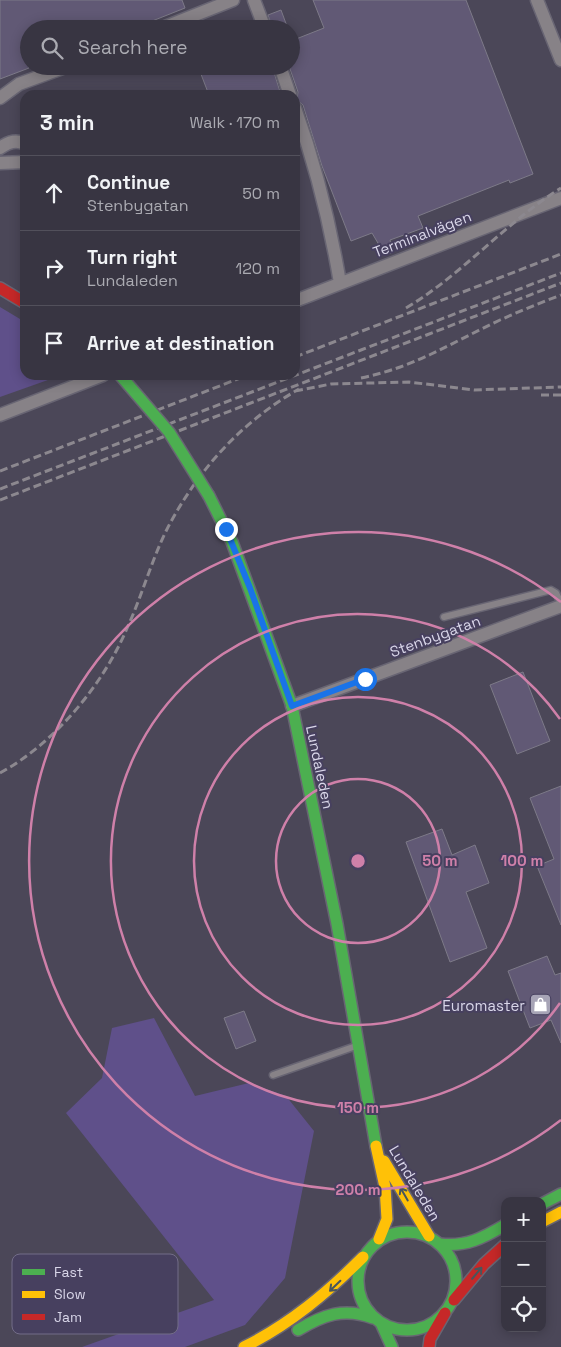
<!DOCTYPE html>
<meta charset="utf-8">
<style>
body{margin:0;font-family:"Space Grotesk",sans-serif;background:#3f3d49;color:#f1f3f6}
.controls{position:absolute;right:15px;bottom:15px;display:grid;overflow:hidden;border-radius:10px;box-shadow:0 2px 12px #0003}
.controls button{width:45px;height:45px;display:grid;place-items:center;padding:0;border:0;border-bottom:1px solid #52505b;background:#383542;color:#f1f3f6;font:25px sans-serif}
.stop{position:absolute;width:15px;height:15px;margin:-11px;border:4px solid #1a73e8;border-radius:50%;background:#fff}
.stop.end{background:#1a73e8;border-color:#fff;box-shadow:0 1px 5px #0008}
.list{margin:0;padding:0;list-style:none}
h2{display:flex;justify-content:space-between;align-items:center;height:65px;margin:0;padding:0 20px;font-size:21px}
h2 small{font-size:16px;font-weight:400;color:#ababb2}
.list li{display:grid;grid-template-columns:32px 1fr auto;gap:15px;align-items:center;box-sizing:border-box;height:75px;padding:0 20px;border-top:1px solid #52505b}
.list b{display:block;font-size:19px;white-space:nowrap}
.list p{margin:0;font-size:16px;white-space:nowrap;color:#ababb2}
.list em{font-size:16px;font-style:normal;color:#ababb2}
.icon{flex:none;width:28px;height:28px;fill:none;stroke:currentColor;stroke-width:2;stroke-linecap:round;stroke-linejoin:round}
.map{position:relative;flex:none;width:561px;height:1347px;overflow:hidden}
.search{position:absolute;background:#383542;box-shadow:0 2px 12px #0003;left:20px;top:20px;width:280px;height:55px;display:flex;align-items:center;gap:12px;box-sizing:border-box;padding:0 18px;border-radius:28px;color:#ababb2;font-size:19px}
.panel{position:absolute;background:#383542;box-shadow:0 2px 12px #0003;left:20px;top:90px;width:280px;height:290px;border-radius:15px}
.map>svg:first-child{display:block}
</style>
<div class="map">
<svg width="561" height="1347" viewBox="0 0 561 1347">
<rect width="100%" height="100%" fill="#4b4758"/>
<path fill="#5f508a" d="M0,307L25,322V375H62L0,397Z
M154,1018L195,1096L249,1083L286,1096L314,1131L285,1278L245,1325L185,1347H82L214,1300L66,1113L102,1078L112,1028Z"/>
<path fill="#615975" stroke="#7d7a88" d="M0,0H182L185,8L132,29H29V68L0,79Z
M313,0H466L533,174L510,183L509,180L418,216L423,228L390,240L393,252L385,255L372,233L351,241L322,166L303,105L297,100L298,92L289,66H291V41L324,28Z
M281,10L288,29H273L268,15Z
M206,66H272L281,95H209L199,69Z
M523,672L550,741L517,754L490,685Z
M561,786V925L537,866L554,859L530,798Z
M442,829L452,855L475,845L489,883L466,892L487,948L450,962L406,842Z
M547,956L555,975L561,973V1043L551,1020L530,1028L508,971Z
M244,1011L256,1041L236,1049L224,1018Z"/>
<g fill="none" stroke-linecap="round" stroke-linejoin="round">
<defs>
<path id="lane" d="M444,617L551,590L556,593L561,603
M273,1075L356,1046"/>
<path id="street" d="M254,0L265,29
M537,0L561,60
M160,29L233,0
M280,66L290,95
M0,98L19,84L68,66
M295,108C316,166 330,223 340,283
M0,148C8,142 16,139 25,144
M0,163L25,162
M295,301L561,198
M0,415L103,375
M292,706L561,606"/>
<path id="fast" d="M209,496L232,542L292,706L337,924L376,1146
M542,1204L561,1194
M358 1281a49 49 0 1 1 98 0a49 49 0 1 1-98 0Z
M440,1244C466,1247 483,1238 505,1225
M381,1323L392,1347
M298,1330C323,1315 344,1307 373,1318"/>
<path id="slow" d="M376,1146L385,1187L387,1219L379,1239
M384,1161L429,1236
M542,1222L561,1212
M244,1347C290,1324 327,1293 363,1257"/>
<path id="jam" d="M0,288L25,303
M454,1300L484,1264L505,1245
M429,1347L430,1339L445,1313"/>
</defs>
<use href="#lane" stroke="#686573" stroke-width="9"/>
<use href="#street" stroke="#686573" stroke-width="15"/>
<use href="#fast" stroke="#686573" stroke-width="14"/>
<use href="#slow" stroke="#686573" stroke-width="14"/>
<use href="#jam" stroke="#686573" stroke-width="14"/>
<use href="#lane" stroke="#878287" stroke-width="6"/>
<use href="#street" stroke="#878287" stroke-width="12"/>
<use href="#fast" stroke="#4caf50" stroke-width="11"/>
<use href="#slow" stroke="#ffc107" stroke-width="11"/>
<use href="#jam" stroke="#c62828" stroke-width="11"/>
<path stroke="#8c888f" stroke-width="3" stroke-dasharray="8 4" stroke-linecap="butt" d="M406,308C463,274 505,223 561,188
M295,357L561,254
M361,378C415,367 451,343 500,320C520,311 540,303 561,295
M295,391L331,384L409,382L474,390L561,387
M541,395H561
M0,471L248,375
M0,489L561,273
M0,500L561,283
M0,773C55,743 104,684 128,626C144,591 154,551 173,518C204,463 245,420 299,389"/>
<defs>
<path id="fast-bridge" d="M120,375L169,432L209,496"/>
</defs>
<use href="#fast-bridge" stroke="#686573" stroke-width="14" stroke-linecap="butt"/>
<use href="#fast-bridge" stroke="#4caf50" stroke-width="11"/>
</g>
<defs><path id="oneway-shaft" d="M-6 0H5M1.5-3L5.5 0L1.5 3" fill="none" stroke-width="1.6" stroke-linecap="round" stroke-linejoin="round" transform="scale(1.25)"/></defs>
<g stroke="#48565c">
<use href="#oneway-shaft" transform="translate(404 1194) rotate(-120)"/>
<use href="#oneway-shaft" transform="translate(477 1273) rotate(-50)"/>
<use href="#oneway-shaft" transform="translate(335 1286) rotate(136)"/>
</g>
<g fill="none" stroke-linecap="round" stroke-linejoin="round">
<path stroke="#1a73e8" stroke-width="6" d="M226,529L250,588L292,706L365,679"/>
</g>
<g fill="none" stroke="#cf80a9" stroke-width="2.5">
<circle cx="358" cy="861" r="82"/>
<circle cx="358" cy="861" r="164"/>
<path d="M560 1003A247 247 0 1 1 560 719"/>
<path d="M561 1120A329 329 0 1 1 561 602"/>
</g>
<defs>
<symbol id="shop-square" viewBox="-11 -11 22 22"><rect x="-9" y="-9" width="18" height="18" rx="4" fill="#a7a4b6" stroke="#47405f"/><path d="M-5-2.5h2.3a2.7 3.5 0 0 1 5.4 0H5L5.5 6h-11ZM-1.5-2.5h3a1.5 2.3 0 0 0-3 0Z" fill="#fff"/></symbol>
</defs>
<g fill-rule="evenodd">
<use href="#shop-square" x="528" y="992" width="25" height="25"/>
</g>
<g text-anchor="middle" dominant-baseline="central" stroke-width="4" stroke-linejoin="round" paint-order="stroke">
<g font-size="15" fill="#d9d6e9" stroke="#47405f">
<text transform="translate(422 234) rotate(-21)">Terminalvägen</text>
<text transform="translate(435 636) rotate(-20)">Stenbygatan</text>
<text transform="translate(320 767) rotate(78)">Lundaleden</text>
<text transform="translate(415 1183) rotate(59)">Lundaleden</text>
</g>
<g font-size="15" fill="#d9d6e9" stroke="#47405f" text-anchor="end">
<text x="525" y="1005">Euromaster</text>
</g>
</g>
<rect x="12" y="1254" width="166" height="80" rx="8" fill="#47405f" stroke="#736d88" stroke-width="1"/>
<rect x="22" y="1269" width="23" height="6" fill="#4caf50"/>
<rect x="22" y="1291" width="23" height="7" fill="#ffc107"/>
<rect x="22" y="1314" width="23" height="6" fill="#c62828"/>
<g font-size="14" fill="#d9d6e9">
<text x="54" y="1277">Fast</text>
<text x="54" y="1299">Slow</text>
<text x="54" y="1322">Jam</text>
</g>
<circle cx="358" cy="861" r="8" fill="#cf80a9" stroke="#47405f" stroke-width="2.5"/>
<g font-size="15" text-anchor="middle" font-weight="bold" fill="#cf80a9" stroke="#47405f" stroke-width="4" stroke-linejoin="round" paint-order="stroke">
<text x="440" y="866">50 m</text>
<text x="522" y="866">100 m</text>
<text x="358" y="1113">150 m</text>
<text x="358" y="1195">200 m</text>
</g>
</svg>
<div class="controls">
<button>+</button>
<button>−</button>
<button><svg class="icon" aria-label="locate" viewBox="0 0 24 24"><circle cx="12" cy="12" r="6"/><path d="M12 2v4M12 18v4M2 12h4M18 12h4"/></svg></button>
</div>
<div class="stop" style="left:365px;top:679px"></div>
<div class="stop end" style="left:226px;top:529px"></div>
<div class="search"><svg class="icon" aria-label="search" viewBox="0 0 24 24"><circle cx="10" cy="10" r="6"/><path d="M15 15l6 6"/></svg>Search here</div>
<section class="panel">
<h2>3 min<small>Walk · 170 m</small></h2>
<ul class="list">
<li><svg class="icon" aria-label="ahead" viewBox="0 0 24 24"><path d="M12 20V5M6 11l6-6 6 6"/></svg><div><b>Continue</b><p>Stenbygatan</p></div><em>50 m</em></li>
<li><svg class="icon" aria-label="right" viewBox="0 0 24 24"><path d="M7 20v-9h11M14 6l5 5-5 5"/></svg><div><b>Turn right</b><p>Lundaleden</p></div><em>120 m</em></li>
<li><svg class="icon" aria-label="arrive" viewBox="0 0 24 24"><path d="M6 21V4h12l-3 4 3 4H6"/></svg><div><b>Arrive at destination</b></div></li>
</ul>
</section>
</div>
